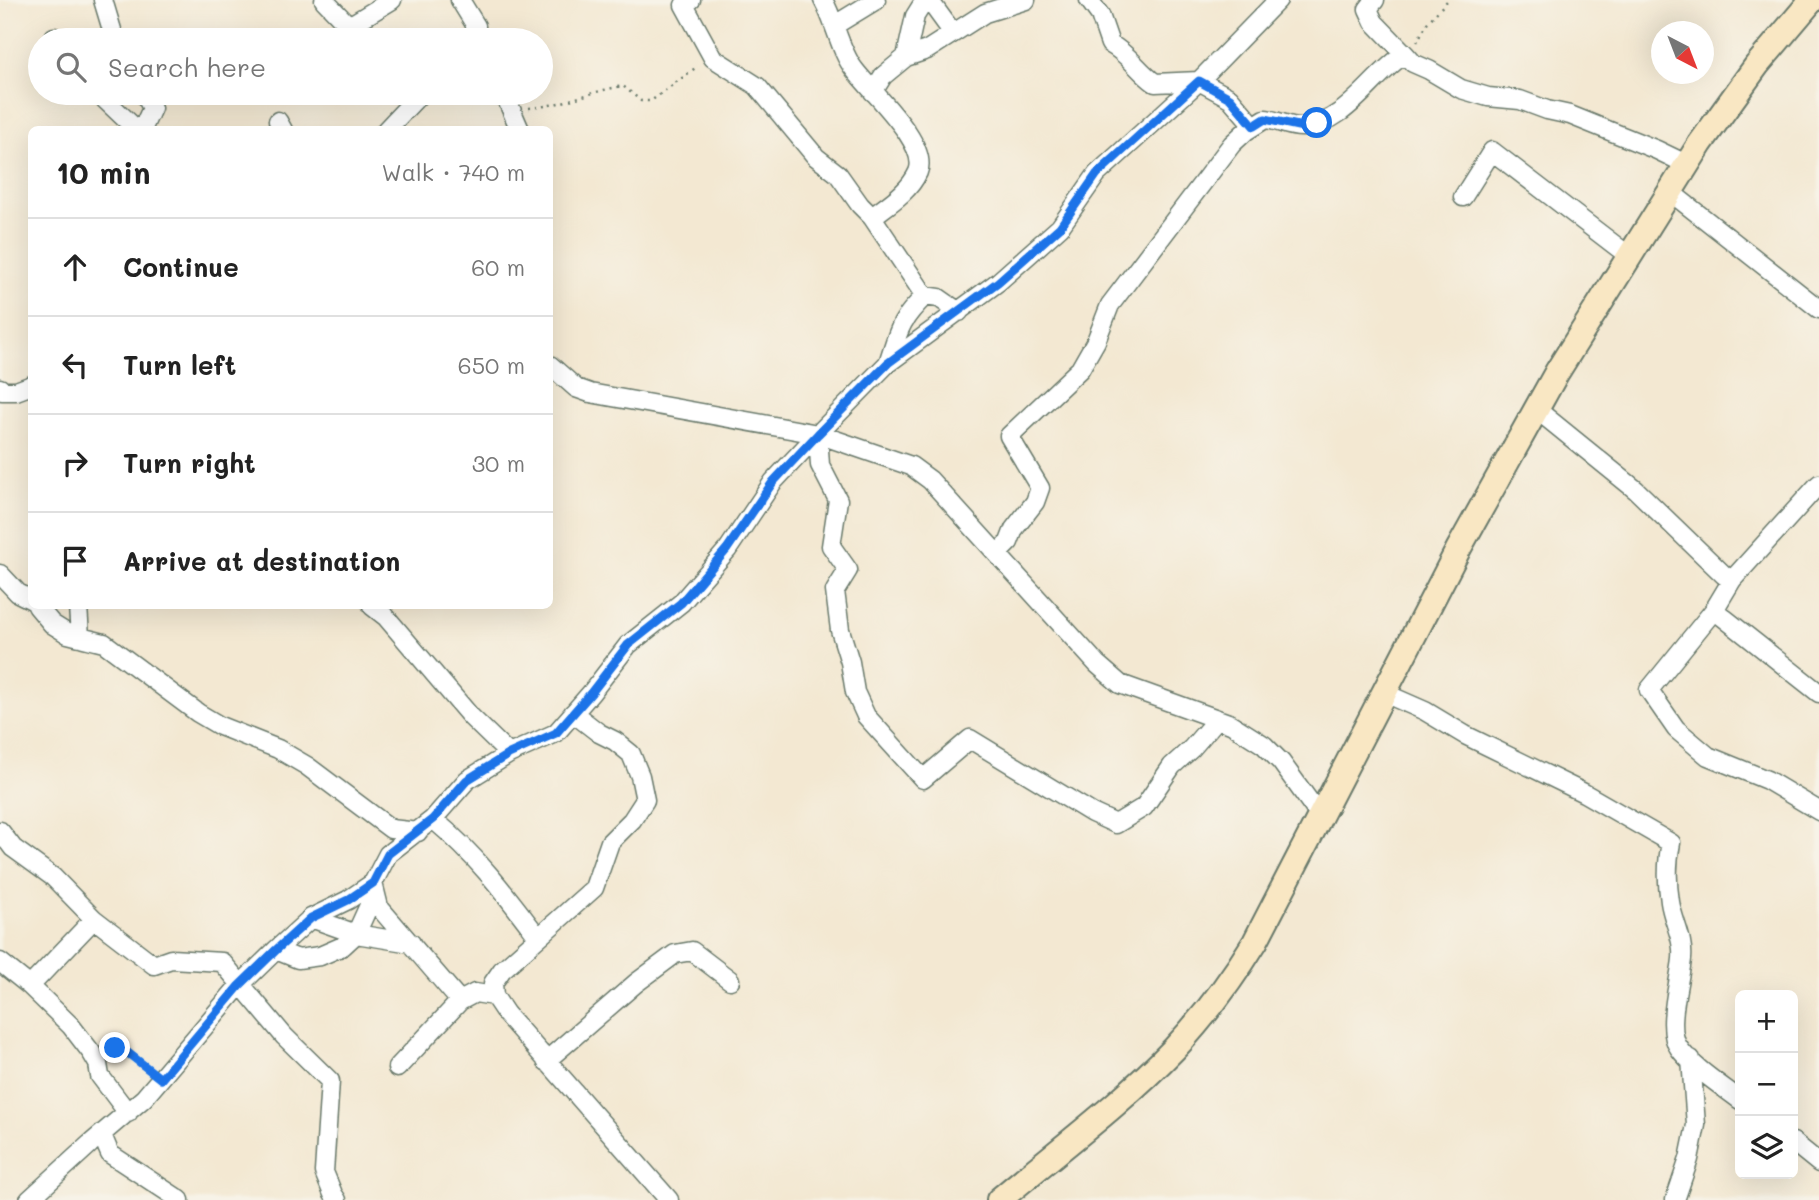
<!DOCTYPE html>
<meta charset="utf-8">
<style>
body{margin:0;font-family:Mali,sans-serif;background:#f2f2f2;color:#222}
.controls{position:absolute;right:21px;bottom:21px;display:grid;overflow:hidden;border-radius:10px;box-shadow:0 7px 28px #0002}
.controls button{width:63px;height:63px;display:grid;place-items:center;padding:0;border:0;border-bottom:2px solid #e0e0e0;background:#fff;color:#222;font:35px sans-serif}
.compass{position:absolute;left:1651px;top:21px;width:63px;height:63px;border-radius:50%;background:#fff;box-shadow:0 7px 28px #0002;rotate:138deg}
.stop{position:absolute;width:21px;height:21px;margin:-16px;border:5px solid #1a73e8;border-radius:50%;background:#fff}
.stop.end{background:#1a73e8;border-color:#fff;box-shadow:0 2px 7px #0008}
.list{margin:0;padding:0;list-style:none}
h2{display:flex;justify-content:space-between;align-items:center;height:91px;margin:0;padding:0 28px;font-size:30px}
h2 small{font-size:23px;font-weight:400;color:#767676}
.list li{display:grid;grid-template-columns:46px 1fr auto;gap:21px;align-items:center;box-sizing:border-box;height:98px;padding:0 28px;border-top:2px solid #e0e0e0}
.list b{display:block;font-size:26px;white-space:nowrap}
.list em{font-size:23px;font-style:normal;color:#767676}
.icon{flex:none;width:38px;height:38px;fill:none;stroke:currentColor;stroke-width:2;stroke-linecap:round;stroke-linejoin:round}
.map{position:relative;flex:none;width:1819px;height:1200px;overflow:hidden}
.search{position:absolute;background:#fff;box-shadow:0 7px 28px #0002;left:28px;top:28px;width:525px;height:77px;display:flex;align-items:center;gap:18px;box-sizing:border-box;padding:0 24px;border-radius:38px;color:#767676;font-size:26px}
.panel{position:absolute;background:#fff;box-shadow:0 7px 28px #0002;left:28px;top:126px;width:525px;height:483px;border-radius:10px}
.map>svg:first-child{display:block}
</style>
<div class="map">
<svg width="1819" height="1200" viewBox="0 0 1819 1200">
<rect width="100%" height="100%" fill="#f7f3e8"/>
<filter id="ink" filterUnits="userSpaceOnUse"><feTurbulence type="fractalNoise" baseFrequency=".0143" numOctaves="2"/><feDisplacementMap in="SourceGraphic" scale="14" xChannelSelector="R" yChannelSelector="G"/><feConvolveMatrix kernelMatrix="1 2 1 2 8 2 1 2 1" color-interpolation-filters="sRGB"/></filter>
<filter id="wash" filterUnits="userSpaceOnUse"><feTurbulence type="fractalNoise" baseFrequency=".00686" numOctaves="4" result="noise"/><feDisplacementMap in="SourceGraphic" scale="28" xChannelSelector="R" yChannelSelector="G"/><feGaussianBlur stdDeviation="1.57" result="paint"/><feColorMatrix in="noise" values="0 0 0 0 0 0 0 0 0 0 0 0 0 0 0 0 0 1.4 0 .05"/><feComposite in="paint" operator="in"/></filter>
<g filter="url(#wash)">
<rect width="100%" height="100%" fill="#f3e8d2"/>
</g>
<g filter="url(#ink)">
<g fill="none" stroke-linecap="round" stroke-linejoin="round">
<defs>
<path id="street" d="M103,0L115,40
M324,0L349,26L392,0
M460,0L476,26V40
M691,0L684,5L713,58L757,86L816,157L838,174L860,205L872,217
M823,0C835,21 840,51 854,69C870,91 930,144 918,172C909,192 889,204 872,217L925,296C899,321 899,330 888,363
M929,0L953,33
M1089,0L1100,15L1110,44C1129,54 1138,71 1155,83L1199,81L1230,98L1254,126
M835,25L876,0
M54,37L55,40
M1405,54L1413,63L1429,70L1461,89L1488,97L1520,100L1547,110L1570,115L1657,150L1686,164
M906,57L927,50L985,13L1026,0
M873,92L883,76L906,57L915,16L925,0
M98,93L137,130
M504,93L520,130
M278,121L283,130
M142,130L152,108L144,93
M386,130L421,93
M1669,191L1819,309
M1463,197L1492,151L1629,256
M925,296L939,298L959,312
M550,365L576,388L590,393L818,434L911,466L930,480L1097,664L1120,684L1231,724L1264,745L1281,762L1320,816
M0,388L2,391H16L32,385
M1536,409L1636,490L1724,575L1732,580L1714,610L1649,690L1676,729L1708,756L1767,780L1819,811
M818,434L820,465L838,500L831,546L848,570L835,591L840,630L850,662L855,692L866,716L923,779L970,739L1092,813L1116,824L1144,807L1172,766L1192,748L1217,719
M997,554L1009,542L1014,529L1035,502L1040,488L1009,436L1080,369L1096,341L1110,305L1232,144L1246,131L1265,119C1278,120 1290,128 1303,127C1347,123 1371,76 1405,54L1374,22L1368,9L1375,0
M0,574L18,593L32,600
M1732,580L1819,484
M37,606L52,624L68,634L104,643L198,713L220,726L278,749L307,766L391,829L418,832
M78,606L80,637
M372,606L386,617L471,717L509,754
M1714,610L1819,693
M1384,693L1425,711L1465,735L1584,793L1671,843C1667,861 1667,883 1670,902C1673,922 1684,938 1682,959C1680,981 1665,1029 1679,1048C1692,1067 1722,1086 1740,1100
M573,713L599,733L615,741L631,754L640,776L645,800L632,820L610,842L594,888L502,970L493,983L494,996L506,1014L669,1200
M433,819C476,855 505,893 538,937
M0,831L13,848L53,877L94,919L154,965L171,959L222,962L284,1036L330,1081L324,1172L333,1194L337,1200
M373,883L379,907L460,1001
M311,918L356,934L411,943
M276,950L298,959L320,956L343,946L356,934L375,892
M0,962L30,986L71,1026L91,1052L98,1064L100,1076L128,1113
M30,986L94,919
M546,1061L636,983L675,954L692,951L730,980
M397,1068L460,1001L475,993L494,996
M102,1135L110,1154L180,1200
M1793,1142L1819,1163
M29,1200L90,1144L144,1098L239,986L276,950L311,918L348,900L373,883L388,854L433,819L467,780L509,754L556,733L591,693L628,645L681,603L728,549L773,482L818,434L888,363L998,282L1060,227L1097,174L1199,81L1278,0
M1675,1200L1689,1159L1696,1125L1691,1059"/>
<path id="secondary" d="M999,1200C1057,1151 1121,1104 1174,1049C1205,1016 1231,981 1255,942L1459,548L1557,372L1700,144L1757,65L1812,0"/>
</defs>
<use href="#street" stroke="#69796b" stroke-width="21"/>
<use href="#secondary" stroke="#69796b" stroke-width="28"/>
<path stroke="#69796b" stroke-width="2.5" stroke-dasharray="2 5" stroke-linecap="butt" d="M1417,42L1427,23L1448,0
M529,108C561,106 591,91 623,86L641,101H651L698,66
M105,1043L128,1053L147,1069"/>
<use href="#street" stroke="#fff" stroke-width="18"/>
<use href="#secondary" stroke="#f9e7c3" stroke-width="24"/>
</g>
</g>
<g fill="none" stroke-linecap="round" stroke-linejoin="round" filter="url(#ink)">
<path stroke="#1a73e8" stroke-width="9" d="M115,1048L128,1053L161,1079L239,986L276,950L311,918L348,900L373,883L388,854L433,819L467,780L509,754L556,733L591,693L628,645L681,603L727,549L773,482L818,434L888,363L998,282L1060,227L1097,174L1199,81L1230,98L1254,126L1265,119L1303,127L1317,123"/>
</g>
</svg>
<div class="controls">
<button>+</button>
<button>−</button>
<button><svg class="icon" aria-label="layers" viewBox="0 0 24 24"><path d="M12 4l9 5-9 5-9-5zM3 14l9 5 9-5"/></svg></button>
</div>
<svg class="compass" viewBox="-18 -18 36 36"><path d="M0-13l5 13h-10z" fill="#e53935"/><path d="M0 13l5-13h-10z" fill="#767676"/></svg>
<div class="stop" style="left:1317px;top:123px"></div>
<div class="stop end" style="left:115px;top:1048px"></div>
<div class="search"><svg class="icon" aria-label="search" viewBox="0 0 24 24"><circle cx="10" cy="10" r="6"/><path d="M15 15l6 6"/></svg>Search here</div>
<section class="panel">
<h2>10 min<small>Walk · 740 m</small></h2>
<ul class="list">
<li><svg class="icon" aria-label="ahead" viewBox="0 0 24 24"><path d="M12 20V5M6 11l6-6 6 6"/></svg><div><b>Continue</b></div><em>60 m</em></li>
<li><svg class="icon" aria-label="left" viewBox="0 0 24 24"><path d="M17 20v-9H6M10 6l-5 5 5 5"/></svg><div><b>Turn left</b></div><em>650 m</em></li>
<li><svg class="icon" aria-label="right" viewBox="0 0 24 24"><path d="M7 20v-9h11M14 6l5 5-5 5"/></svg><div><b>Turn right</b></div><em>30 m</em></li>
<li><svg class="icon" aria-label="arrive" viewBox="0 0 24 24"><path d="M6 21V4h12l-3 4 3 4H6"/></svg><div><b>Arrive at destination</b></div></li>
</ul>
</section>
</div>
